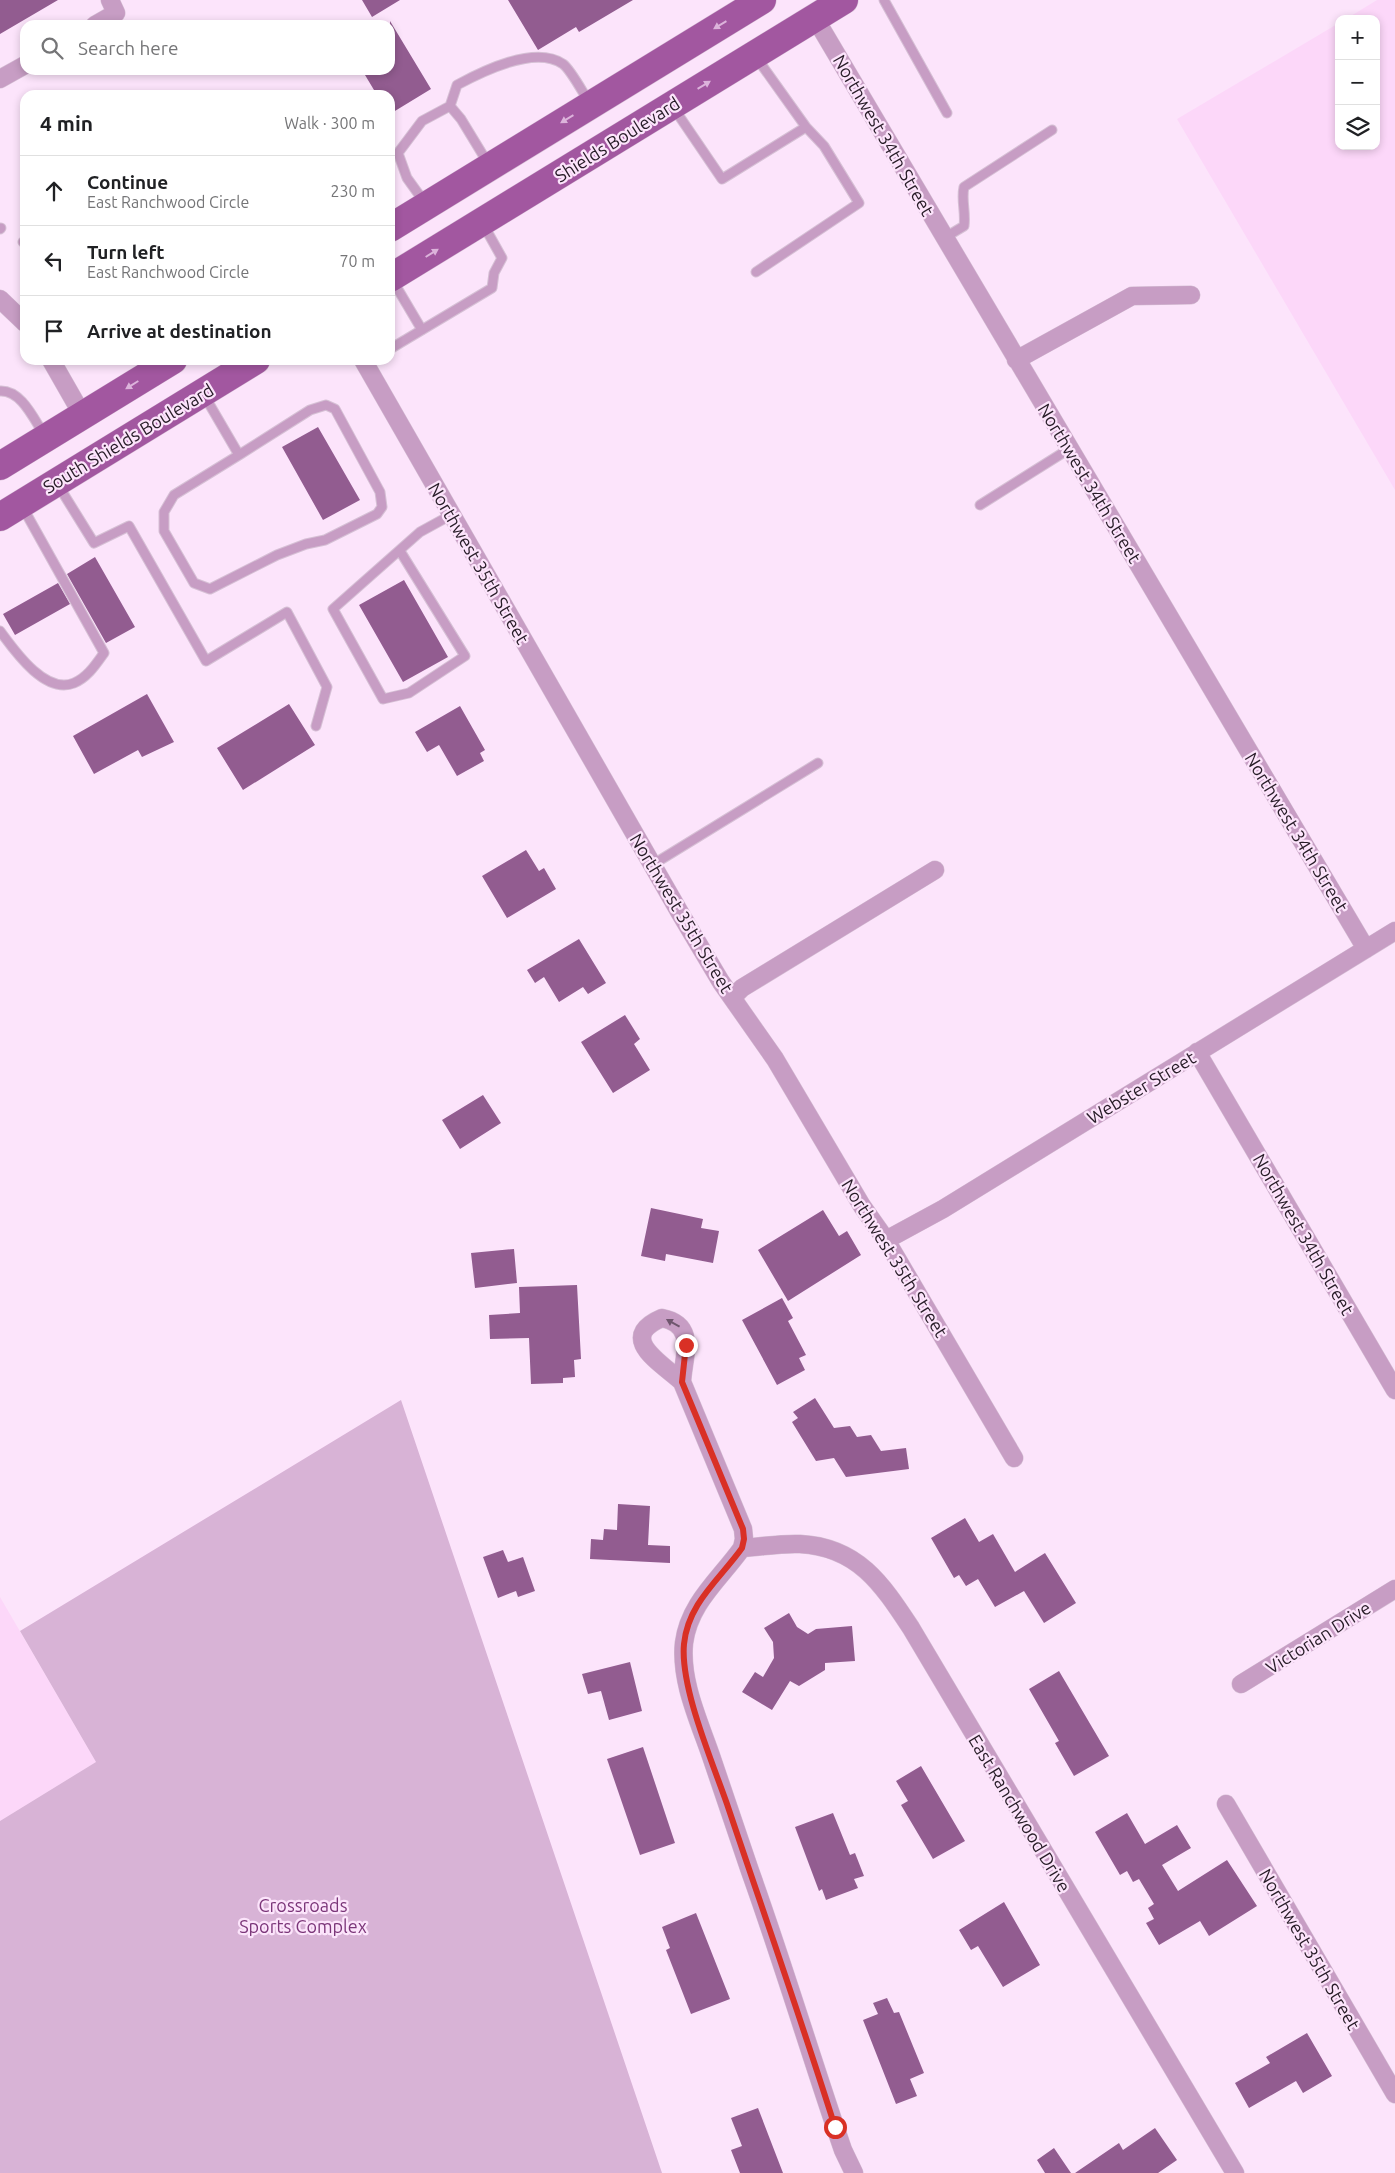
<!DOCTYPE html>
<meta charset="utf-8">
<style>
body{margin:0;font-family:Ubuntu,sans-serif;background:#f2f2f2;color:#202124}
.controls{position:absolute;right:15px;top:15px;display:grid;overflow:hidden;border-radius:10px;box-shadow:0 2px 8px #0003}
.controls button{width:45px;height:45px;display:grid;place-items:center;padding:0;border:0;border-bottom:1px solid #e0e0e0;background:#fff;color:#202124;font:25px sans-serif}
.stop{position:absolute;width:15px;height:15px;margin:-11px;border:4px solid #d93025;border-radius:50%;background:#fff}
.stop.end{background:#d93025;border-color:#fff;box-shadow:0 1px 5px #0008}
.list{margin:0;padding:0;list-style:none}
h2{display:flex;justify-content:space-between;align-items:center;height:65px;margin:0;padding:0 20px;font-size:21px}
h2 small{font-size:16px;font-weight:400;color:#757577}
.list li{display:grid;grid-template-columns:32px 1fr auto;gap:15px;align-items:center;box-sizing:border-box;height:70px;padding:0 20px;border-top:1px solid #e0e0e0}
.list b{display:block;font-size:19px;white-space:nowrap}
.list p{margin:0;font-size:16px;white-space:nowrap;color:#757577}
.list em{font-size:16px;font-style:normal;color:#757577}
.icon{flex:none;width:28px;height:28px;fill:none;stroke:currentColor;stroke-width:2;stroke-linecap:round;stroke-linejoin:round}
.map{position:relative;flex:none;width:1395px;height:2173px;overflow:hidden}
.search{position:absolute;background:#fff;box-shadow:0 2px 8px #0003;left:20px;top:20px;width:375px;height:55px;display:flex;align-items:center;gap:12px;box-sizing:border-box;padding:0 18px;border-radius:15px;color:#757577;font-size:19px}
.panel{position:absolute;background:#fff;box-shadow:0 2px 8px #0003;left:20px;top:90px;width:375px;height:275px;border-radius:15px}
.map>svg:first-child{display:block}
</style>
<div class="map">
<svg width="1395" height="2173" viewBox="0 0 1395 2173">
<rect width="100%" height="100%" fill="#fce4fb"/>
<path fill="#fcd7f9" d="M1377,0H1395V490L1177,119L1339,23V146H1376V19H1346Z
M0,1597L96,1762L0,1821Z"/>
<path fill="#d8b3d6" d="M401,1400L662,2173H0V1821L96,1762L20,1631Z"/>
<path fill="#925c90" d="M0,0H58L0,34Z
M362,0H400L372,17Z
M508,0H633L579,32L576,27L538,50Z
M390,21L431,89L390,114V95H377L362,70H390Z
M318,427L360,500L323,520L282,447Z
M95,557L135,627L106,643L67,574Z
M404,580L448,657L403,682L359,605Z
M58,583L70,604L15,635L3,614Z
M147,694L174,742L142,757L138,750L94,774L73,736Z
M289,704L315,745L243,790L217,748Z
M460,706L485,750L480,753L484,761L457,776L439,745L427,752L415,732Z
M526,850L539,871L544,868L556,889L507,918L482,876Z
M579,939L606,983L588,994L583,987L559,1002L544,977L535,983L527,970Z
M625,1015L640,1039L634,1044L650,1070L613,1093L581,1042Z
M483,1095L501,1123L460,1149L442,1120Z
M651,1208L703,1219L701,1228L719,1231L713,1263L666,1254L665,1261L641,1256Z
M823,1210L839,1236L847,1231L861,1255L788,1301L758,1250Z
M514,1249L517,1283L475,1288L471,1253Z
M577,1285L581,1359L574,1360L575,1377L563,1378V1383L531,1384L529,1338L490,1339L489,1315L520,1313L519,1287Z
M782,1298L793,1318L788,1321L806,1355L799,1358L805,1370L777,1385L742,1320Z
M815,1398L834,1428L850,1426L857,1437L871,1435L881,1451L906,1448L909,1469L846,1477L834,1458L816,1461L792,1422L798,1418L793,1412Z
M618,1504L650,1506L648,1545L670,1546V1563L590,1559L591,1539L603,1540L604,1529L617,1530Z
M965,1518L979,1542L993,1534L1015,1572L1045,1553L1076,1603L1044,1623L1024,1591L995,1607L978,1579L966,1586L959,1575L954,1578L931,1538Z
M503,1550L508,1562L523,1557L535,1591L518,1597L516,1591L498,1598L483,1557Z
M789,1613L797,1627L808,1634L816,1629L852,1626L855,1661L825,1663V1670L799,1686L790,1681L772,1710L742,1692L755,1672L763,1677L774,1658L773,1642L764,1628Z
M630,1662L642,1711L609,1720L601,1691L588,1694L582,1674Z
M1059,1671L1109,1756L1074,1776L1055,1743L1059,1741L1029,1689Z
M643,1747L675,1843L640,1855L607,1759Z
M921,1766L965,1841L933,1859L901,1805L908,1801L896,1781Z
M833,1813L850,1855L855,1853L864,1876L854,1879L858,1888L826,1900L822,1889L819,1891L795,1827Z
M1127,1813L1145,1844L1177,1825L1191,1848L1162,1865L1178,1891L1227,1860L1257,1906L1209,1936L1200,1921L1159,1945L1146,1923L1154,1919L1148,1908L1154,1904L1139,1879L1133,1882L1127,1871L1120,1875L1095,1832Z
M1004,1902L1040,1965L1003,1987L978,1946L971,1950L959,1930Z
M696,1913L730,1999L691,2014L666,1950L670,1948L662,1927Z
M887,1998L894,2013L899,2012L924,2073L910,2079L917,2096L896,2104L863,2020L878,2014L873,2003Z
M1307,2033L1332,2076L1303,2093L1296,2081L1249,2108L1235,2083L1270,2063L1266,2057Z
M758,2108L783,2173H740L731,2150L742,2146L731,2118Z
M1155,2128L1177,2160L1158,2173H1075L1119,2143L1123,2150Z
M1054,2148L1071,2173H1045L1037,2160Z"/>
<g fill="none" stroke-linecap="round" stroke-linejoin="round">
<defs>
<path id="lane" d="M884,0L947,113
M450,106L457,85C483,71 535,45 563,64C571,70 583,93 589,102
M673,107L722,179L806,127L756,57
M425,203L407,178L398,153L422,121L450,106L461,119L489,165
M0,229L1,228
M944,238L964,226C966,212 961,200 964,187L1052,130
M23,242L25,241
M756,272L859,203L824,146L806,127
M393,281L422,330
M390,349L492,288L494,273L502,258L483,224
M0,391C22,390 34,420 45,436
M204,395L239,455L174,495L164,512V531L194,583L210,589L277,555L306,544L325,540L377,514L382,507L380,492L335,409L326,405L310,410L239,455
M58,485L94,543L129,526L206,661L287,612L327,687L316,726
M980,505L1069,449
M400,551L465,656L409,693L383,699L333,609L420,532L451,515
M0,631C14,650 45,695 74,683C88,677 96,664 104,653L22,506
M652,865L818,763"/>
<path id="street" d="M815,18L1366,949
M95,25L116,13L110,0
M0,79L25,65
M0,299L25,323
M51,360L83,416
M363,360L680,913L721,982L775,1059L862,1206L886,1240L1014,1458
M1016,360L1132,296L1191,295
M733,997L742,988L935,870
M1197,1052L1395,1390
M886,1240L943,1209L1395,931
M682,1382C683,1357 698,1325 662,1318C615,1338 663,1364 682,1382L743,1529L744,1539L742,1548C720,1579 689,1603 684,1643C680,1681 699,1721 711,1756C724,1795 737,1833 750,1871C783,1963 811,2057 843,2150L854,2173
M742,1548C761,1547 781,1543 800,1544C858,1547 882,1584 911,1628L1235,2173
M1241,1684L1395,1589
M1226,1804L1395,2094"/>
<path id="primary" d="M390,228L762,0
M390,278L844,0
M0,466L173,360
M0,517L256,360"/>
</defs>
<use href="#lane" stroke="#d6c0d5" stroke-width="11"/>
<use href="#street" stroke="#d6c0d5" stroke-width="19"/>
<use href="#primary" stroke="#d6c0d5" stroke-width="29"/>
<use href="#lane" stroke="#c79dc4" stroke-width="9"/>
<use href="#street" stroke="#c79dc4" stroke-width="18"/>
<use href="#primary" stroke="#a257a0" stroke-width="28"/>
</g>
<defs><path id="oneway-solid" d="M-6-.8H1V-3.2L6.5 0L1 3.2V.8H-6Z" transform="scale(1.25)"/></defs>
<g fill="#dcb3db">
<use href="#oneway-solid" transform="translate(720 25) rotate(149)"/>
<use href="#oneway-solid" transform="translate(704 85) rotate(-31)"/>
<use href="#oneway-solid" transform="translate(567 119) rotate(149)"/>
<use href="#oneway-solid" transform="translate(432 253) rotate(-32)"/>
<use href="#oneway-solid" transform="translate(132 385) rotate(148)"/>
</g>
<use fill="#6f566e" href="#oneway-solid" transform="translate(673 1323) rotate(-151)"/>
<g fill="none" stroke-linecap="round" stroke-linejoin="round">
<path stroke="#d93025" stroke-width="6" d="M686,1345L682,1382L743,1529L744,1539L742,1548C720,1579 688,1603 684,1644C680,1687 712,1761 727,1804C763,1911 801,2019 835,2127"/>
</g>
<g text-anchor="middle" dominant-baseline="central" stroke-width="4.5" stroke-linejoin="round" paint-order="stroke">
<g font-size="18" fill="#271c27" stroke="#fce4fb">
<text transform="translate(884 135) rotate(60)">Northwest 34th Street</text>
<text transform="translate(617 139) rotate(-32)">Shields Boulevard</text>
<text transform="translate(128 438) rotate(-31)">South Shields Boulevard</text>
<text transform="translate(1090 483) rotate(59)">Northwest 34th Street</text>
<text transform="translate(479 563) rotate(60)">Northwest 35th Street</text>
<text transform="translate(1297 832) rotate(59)">Northwest 34th Street</text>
<text transform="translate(682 913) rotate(59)">Northwest 35th Street</text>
<text transform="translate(1141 1087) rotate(-31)">Webster Street</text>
<text transform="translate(1304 1234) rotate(60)">Northwest 34th Street</text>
<text transform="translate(895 1258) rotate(58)">Northwest 35th Street</text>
<text transform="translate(1318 1637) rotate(-32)">Victorian Drive</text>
<text transform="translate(1020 1813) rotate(59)">East Ranchwood Drive</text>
<text transform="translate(1310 1949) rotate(60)">Northwest 35th Street</text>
</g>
<g font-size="18" fill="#7b3679" stroke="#fce4fb">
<text x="303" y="1905">Crossroads<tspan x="303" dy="21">Sports Complex</tspan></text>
</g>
</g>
</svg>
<div class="controls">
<button>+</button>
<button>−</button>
<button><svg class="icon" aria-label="layers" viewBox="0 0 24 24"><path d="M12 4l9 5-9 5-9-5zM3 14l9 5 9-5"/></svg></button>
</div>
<div class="stop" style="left:835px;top:2127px"></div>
<div class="stop end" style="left:686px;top:1345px"></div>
<div class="search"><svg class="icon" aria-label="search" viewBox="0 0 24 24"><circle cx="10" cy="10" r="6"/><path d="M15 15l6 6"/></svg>Search here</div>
<section class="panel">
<h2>4 min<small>Walk · 300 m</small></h2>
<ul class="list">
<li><svg class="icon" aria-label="ahead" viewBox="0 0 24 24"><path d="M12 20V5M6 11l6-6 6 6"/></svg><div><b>Continue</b><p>East Ranchwood Circle</p></div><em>230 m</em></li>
<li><svg class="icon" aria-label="left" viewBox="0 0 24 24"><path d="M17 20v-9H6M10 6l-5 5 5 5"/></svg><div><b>Turn left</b><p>East Ranchwood Circle</p></div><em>70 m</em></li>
<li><svg class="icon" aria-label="arrive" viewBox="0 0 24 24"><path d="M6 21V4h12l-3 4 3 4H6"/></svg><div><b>Arrive at destination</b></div></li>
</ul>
</section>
</div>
